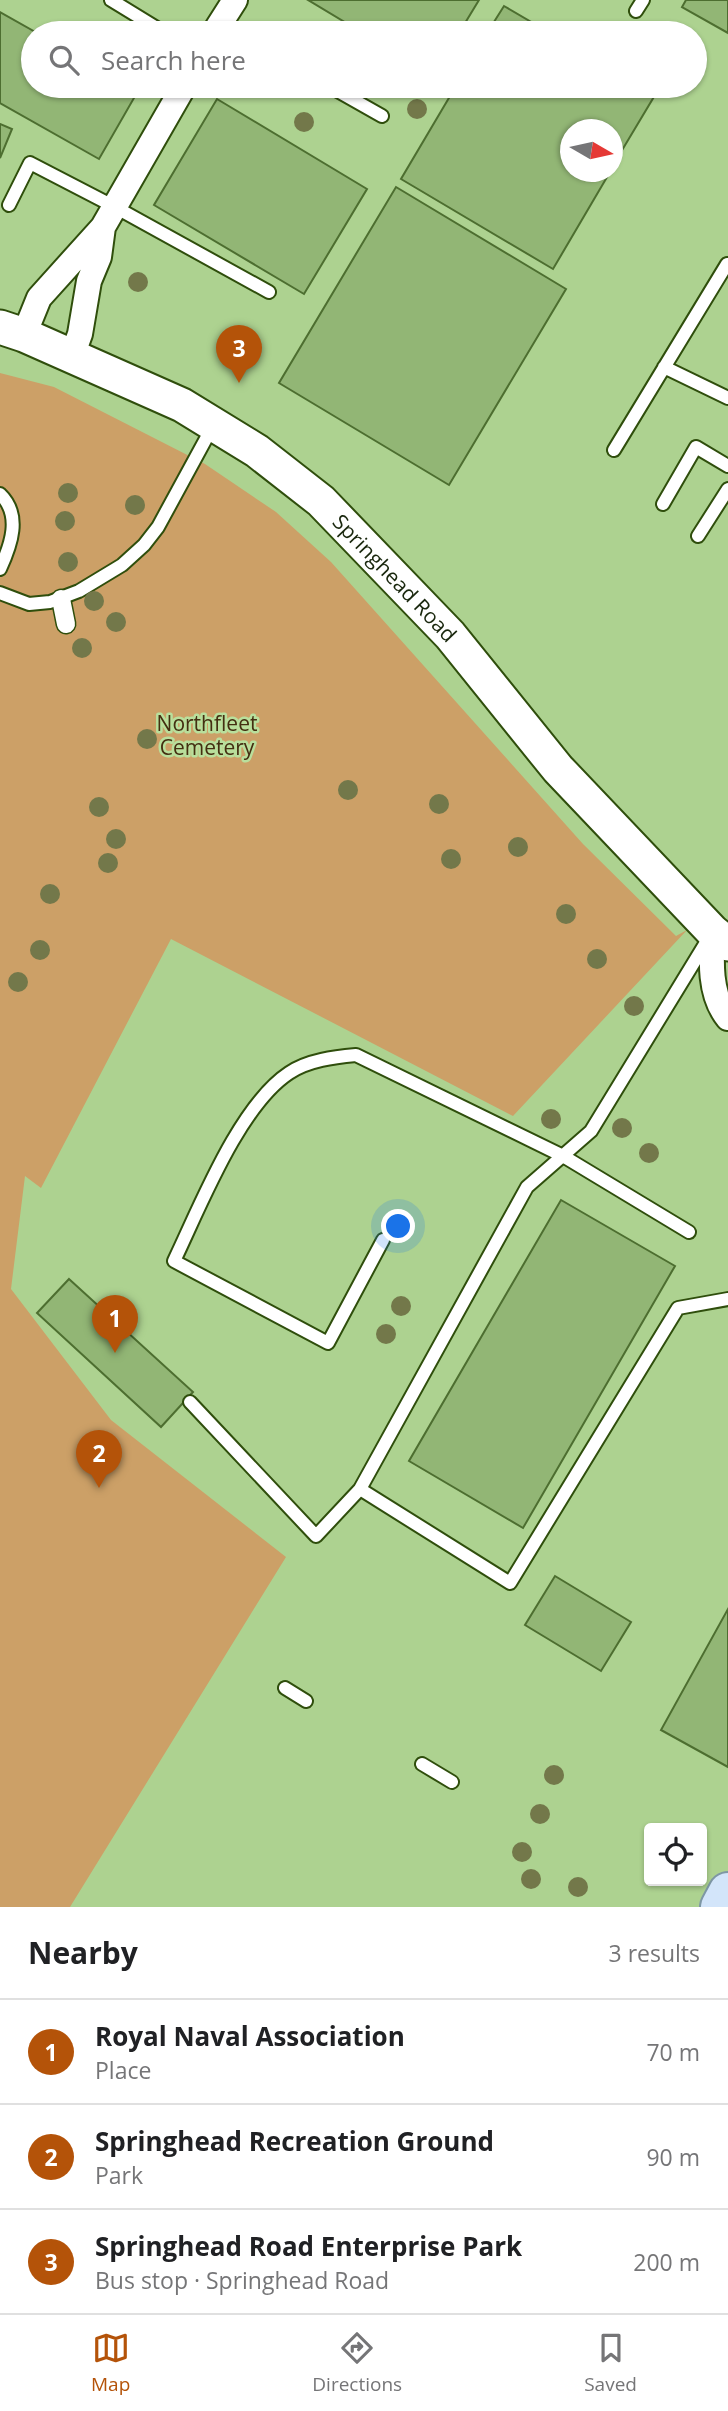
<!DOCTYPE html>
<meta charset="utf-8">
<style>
body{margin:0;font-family:"Open Sans",sans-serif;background:#f2f2f2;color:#202124}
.controls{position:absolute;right:21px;bottom:21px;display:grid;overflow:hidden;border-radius:7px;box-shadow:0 2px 5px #0004}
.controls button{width:63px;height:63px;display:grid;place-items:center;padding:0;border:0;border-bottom:2px solid #e0e0e0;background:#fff;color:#202124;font:35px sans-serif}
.compass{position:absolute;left:560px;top:119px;width:63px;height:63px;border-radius:50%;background:#fff;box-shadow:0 2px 5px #0004;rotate:99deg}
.you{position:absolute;left:399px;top:1227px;width:24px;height:24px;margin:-18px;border:5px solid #fff;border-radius:50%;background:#1a73e8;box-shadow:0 0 0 10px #1a73e833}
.badge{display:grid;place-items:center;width:46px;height:46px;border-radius:50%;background:#b45309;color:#fff;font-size:23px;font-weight:700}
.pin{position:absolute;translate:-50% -58px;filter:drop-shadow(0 2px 4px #0008)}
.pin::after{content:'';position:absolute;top:37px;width:24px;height:21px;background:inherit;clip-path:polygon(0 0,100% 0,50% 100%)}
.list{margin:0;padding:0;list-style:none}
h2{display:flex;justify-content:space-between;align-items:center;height:91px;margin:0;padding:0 28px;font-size:30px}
h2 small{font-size:23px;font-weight:400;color:#757577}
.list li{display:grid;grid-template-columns:46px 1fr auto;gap:21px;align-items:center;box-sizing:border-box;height:105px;padding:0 28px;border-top:2px solid #e0e0e0}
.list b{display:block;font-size:26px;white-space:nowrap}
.list p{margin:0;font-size:23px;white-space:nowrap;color:#757577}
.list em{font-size:23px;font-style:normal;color:#757577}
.icon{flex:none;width:38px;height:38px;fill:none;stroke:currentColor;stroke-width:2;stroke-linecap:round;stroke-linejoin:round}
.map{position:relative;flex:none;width:728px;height:1907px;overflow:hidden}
.search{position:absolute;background:#fff;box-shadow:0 2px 5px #0004;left:21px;right:21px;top:21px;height:77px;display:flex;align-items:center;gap:18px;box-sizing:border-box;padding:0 24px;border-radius:38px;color:#757577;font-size:26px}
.sheet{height:406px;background:#fff}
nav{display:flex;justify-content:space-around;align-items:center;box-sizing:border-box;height:98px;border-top:2px solid #e0e0e0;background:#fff;font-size:19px;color:#757577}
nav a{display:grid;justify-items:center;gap:4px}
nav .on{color:#b45309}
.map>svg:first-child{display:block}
</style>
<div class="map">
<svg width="728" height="1907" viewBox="0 0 728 1907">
<rect width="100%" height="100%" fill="#add290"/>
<path fill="#cca067" d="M0,373L54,387L205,464L276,512L331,562L583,844L676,936L687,930L513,1116L171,939L41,1188L25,1176L11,1289L111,1420L286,1557L70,1907H0Z"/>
<path fill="#92b675" stroke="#4d6e30" stroke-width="2" d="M308,0H479L459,33H363Z
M686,0H728V33L682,7Z
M504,6L550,33H487Z
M0,12L37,33H33V86H128L138,91L99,159L0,103Z
M456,86H639L655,95L612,167V130H570V172H610L553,269L401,179Z
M217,99L367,189L304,294L154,205Z
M0,124L12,129L0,158Z
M396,187L566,289L449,485L279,383Z
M561,1200L675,1266L523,1528L409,1461Z
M69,1279L193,1392L161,1427L37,1313Z
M555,1576L631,1622L601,1671L525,1625Z
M728,1609V1767L661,1730Z"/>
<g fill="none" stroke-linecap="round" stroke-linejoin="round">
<defs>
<path id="service" d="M111,0L165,33
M636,11L643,0
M329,86L382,116
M9,205L30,163L115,207L269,292
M664,367L728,398
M614,450L727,264
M0,494C22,515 11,545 0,569
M663,504L696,447L728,466
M698,536L728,489
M0,593L29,604L50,602L79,591L122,565L144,545L158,527L214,424
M383,1240L328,1343L174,1261C200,1207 239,1106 289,1073C308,1060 335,1057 356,1055L563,1156L689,1232
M190,1402L316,1536L360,1489L527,1187L591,1131L707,941
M360,1489L510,1583L678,1308L728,1299
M285,1688L306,1701
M422,1764L452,1782"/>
<path id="pedestrian" d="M61,599L66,624"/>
<path id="minor" d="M214,33L235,0
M24,335L39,298L103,227L184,86
M72,356L80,334L89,281L99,257L103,227
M713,932C711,960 709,995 728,1018"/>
<g id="secondary">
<path id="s1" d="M0,327L24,335L182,405L257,451L321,501L450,635L558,769L713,932L728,944"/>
</g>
<path id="primary" d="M720,1907L728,1892"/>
</defs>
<use href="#service" stroke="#2f4e0c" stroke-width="16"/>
<use href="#pedestrian" stroke="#2f4e0c" stroke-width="21"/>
<use href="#minor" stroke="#2f4e0c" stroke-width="28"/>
<use href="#secondary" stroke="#2f4e0c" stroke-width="37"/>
<use href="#primary" stroke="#7e97a5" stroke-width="42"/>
<use href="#service" stroke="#fff" stroke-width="12"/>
<use href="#pedestrian" stroke="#fff" stroke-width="18"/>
<use href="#minor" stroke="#fff" stroke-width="24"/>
<use href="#secondary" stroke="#fff" stroke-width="33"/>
<use href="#primary" stroke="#d3e5fa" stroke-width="38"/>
</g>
<g fill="#73784a">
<circle cx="417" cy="109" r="10"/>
<circle cx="304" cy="122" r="10"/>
<circle cx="138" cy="282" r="10"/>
<circle cx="68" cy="493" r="10"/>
<circle cx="135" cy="505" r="10"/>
<circle cx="65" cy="521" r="10"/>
<circle cx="68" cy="562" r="10"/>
<circle cx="94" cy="601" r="10"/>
<circle cx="116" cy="622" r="10"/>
<circle cx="82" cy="648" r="10"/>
<circle cx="147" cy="739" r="10"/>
<circle cx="348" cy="790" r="10"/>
<circle cx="439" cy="804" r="10"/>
<circle cx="99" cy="807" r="10"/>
<circle cx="116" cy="839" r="10"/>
<circle cx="518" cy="847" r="10"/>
<circle cx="451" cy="859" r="10"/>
<circle cx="108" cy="863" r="10"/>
<circle cx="50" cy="894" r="10"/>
<circle cx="566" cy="914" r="10"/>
<circle cx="40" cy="950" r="10"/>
<circle cx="597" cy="959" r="10"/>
<circle cx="18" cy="982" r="10"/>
<circle cx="634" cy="1006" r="10"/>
<circle cx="551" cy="1119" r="10"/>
<circle cx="622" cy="1128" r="10"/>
<circle cx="649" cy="1153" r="10"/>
<circle cx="401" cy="1306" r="10"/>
<circle cx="386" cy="1334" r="10"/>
<circle cx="554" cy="1775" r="10"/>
<circle cx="540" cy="1814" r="10"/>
<circle cx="522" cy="1852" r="10"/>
<circle cx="531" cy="1879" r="10"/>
<circle cx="578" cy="1887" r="10"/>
</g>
<g text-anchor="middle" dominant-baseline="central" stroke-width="5" stroke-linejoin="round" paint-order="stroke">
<g font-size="21" fill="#19270d" stroke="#b9df9c">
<text stroke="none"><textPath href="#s1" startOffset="474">Springhead Road</textPath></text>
</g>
<g font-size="21" fill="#442e11" stroke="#b9df9c">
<text x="207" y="723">Northfleet<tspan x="207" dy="24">Cemetery</tspan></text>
</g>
</g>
</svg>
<div class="controls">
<button><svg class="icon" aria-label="locate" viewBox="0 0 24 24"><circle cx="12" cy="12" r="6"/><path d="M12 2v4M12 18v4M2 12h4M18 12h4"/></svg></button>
</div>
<svg class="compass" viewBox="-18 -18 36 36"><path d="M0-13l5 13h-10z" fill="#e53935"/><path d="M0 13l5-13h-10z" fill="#757577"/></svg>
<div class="you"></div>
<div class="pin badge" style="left:115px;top:1353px">1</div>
<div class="pin badge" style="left:99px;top:1488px">2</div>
<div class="pin badge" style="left:239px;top:383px">3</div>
<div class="search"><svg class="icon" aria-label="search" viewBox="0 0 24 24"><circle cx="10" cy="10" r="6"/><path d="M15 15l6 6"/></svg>Search here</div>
</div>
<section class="sheet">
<h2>Nearby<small>3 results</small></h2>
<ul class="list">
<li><span class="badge">1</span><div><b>Royal Naval Association</b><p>Place</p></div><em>70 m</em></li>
<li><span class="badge">2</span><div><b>Springhead Recreation Ground</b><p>Park</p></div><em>90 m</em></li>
<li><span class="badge">3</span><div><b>Springhead Road Enterprise Park</b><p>Bus stop · Springhead Road</p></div><em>200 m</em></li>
</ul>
</section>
<nav>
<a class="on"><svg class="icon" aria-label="map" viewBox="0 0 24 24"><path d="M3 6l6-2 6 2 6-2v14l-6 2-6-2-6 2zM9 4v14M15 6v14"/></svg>Map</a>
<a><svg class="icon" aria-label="directions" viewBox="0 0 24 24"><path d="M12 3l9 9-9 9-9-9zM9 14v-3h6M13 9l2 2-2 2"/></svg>Directions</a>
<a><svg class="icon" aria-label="saved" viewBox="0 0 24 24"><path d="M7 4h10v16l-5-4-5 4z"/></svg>Saved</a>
</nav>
